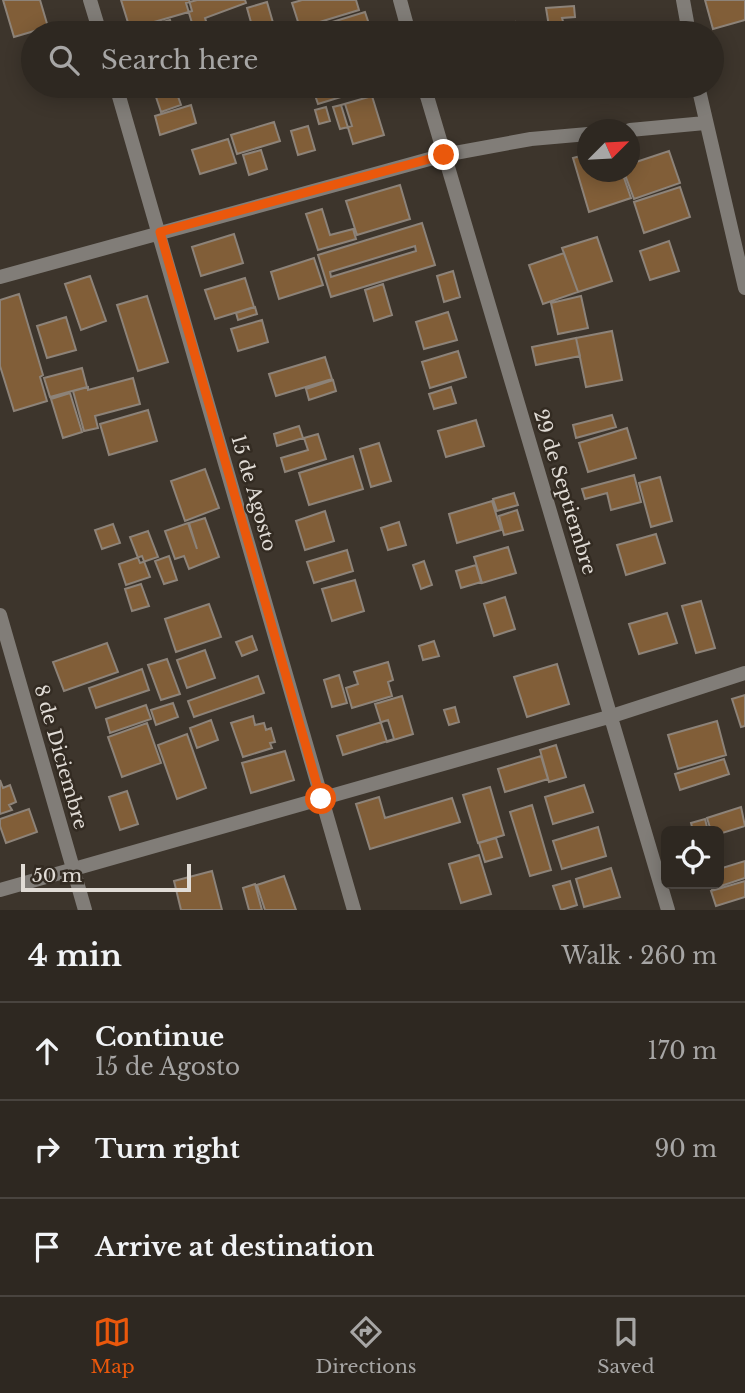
<!DOCTYPE html>
<meta charset="utf-8">
<style>
body{margin:0;font-family:"Libre Baskerville",serif;background:#3a342e;color:#f1f3f6}
.controls{position:absolute;right:21px;bottom:21px;display:grid;overflow:hidden;border-radius:10px;box-shadow:0 4px 18px #0003}
.controls button{width:63px;height:63px;display:grid;place-items:center;padding:0;border:0;border-bottom:2px solid #49443f;background:#2e2821;color:#f1f3f6;font:35px sans-serif}
.compass{position:absolute;left:577px;top:119px;width:63px;height:63px;border-radius:50%;background:#2e2821;box-shadow:0 4px 18px #0003;rotate:66deg}
.scale{position:absolute;left:21px;bottom:18px;width:170px;box-sizing:border-box;padding-left:7px;border:4px solid #e1dcd6;border-top:0;font-size:19px;line-height:24px;white-space:nowrap;color:#e1dcd6;-webkit-text-stroke:5px #332b22;paint-order:stroke}
.stop{position:absolute;width:21px;height:21px;margin:-16px;border:5px solid #ea580c;border-radius:50%;background:#fff}
.stop.end{background:#ea580c;border-color:#fff;box-shadow:0 2px 7px #0008}
.list{margin:0;padding:0;list-style:none}
h2{display:flex;justify-content:space-between;align-items:center;height:91px;margin:0;padding:0 28px;font-size:30px}
h2 small{font-size:23px;font-weight:400;color:#a7a6a5}
.list li{display:grid;grid-template-columns:46px 1fr auto;gap:21px;align-items:center;box-sizing:border-box;height:98px;padding:0 28px;border-top:2px solid #49443f}
.list b{display:block;font-size:26px;white-space:nowrap}
.list p{margin:0;font-size:23px;white-space:nowrap;color:#a7a6a5}
.list em{font-size:23px;font-style:normal;color:#a7a6a5}
.icon{flex:none;width:38px;height:38px;fill:none;stroke:currentColor;stroke-width:2;stroke-linecap:round;stroke-linejoin:round}
.map{position:relative;flex:none;width:745px;height:910px;overflow:hidden}
.search{position:absolute;background:#2e2821;box-shadow:0 4px 18px #0003;left:21px;right:21px;top:21px;height:77px;display:flex;align-items:center;gap:18px;box-sizing:border-box;padding:0 24px;border-radius:38px;color:#a7a6a5;font-size:26px}
.sheet{height:385px;background:#2e2821}
nav{display:flex;justify-content:space-around;align-items:center;box-sizing:border-box;height:98px;border-top:2px solid #49443f;background:#2e2821;font-size:19px;color:#a7a6a5}
nav a{display:grid;justify-items:center;gap:4px}
nav .on{color:#ea580c}
.map>svg:first-child{display:block}
</style>
<div class="map">
<svg width="745" height="910" viewBox="0 0 745 910">
<rect width="100%" height="100%" fill="#3d352c"/>
<path fill="#815e38" stroke="#8d8379" stroke-width="2" fill-rule="evenodd" d="M3,0H40L48,27L14,37Z
M121,0H189L192,11L130,29Z
M197,0H245L246,3L205,18L210,33H195L186,3Z
M302,0H356L359,10L300,28L292,3Z
M705,0H745V20L713,29Z
M267,2L276,33H254L247,8Z
M574,6L575,17L562,18L565,28L550,33L546,8Z
M365,12L372,33H307L306,30Z
M170,20L172,26L147,33L145,27Z
M515,22L517,33H494L492,26Z
M188,24L191,33H159L167,31Z
M638,26L639,33H611L610,30Z
M312,86H366L367,89L318,104Z
M562,86H604L564,94Z
M175,88L181,105L161,112L155,94Z
M372,96L384,135L353,144L341,105Z
M345,104L352,126L340,129L333,107Z
M191,105L196,123L160,135L155,116Z
M326,107L330,121L319,124L315,110Z
M274,122L280,141L237,154L231,135Z
M308,126L315,150L298,155L291,131Z
M228,139L236,163L200,174L192,150Z
M261,150L267,169L249,175L243,155Z
M669,151L680,183L634,199L624,172H630V164Z
M588,154V172H608L609,174L622,172L631,198L589,212L573,158Z
M400,185L410,219L357,235L346,201Z
M680,187L690,217L644,233L634,202Z
M322,209L330,235L353,229L356,239L318,250L306,214Z
M422,223L435,265L331,297L318,255ZM415,246L416,251L331,277L330,272Z
M234,234L243,263L201,276L192,247Z
M597,237L612,281L578,292L562,248Z
M669,241L679,271L650,280L640,251Z
M564,253L578,292L543,304L529,265Z
M314,258L323,285L279,299L271,272Z
M453,271L460,297L444,302L437,276Z
M90,276L106,321L81,330L65,284Z
M245,278L254,307L215,319L205,290Z
M383,284L392,315L374,321L365,290Z
M19,294L43,375L40,377L47,401L14,411L0,366V300Z
M147,296L168,362L138,371L117,305Z
M581,296L588,328L558,334L551,303Z
M255,307L257,314L238,320L236,313Z
M448,312L457,340L424,349L416,322Z
M66,317L76,350L47,358L37,326Z
M262,320L268,342L238,351L231,329Z
M612,331L622,380L586,387L576,338Z
M576,338L580,356L536,365L532,347Z
M458,351L466,377L430,388L422,362Z
M325,357L332,379L276,396L269,374Z
M82,368L87,387L50,397L44,378Z
M133,378L140,404L95,416L98,428L84,431L73,391L88,387V390Z
M333,380L336,391L309,400L306,389Z
M451,387L456,403L434,409L429,394Z
M70,393L82,432L63,438L51,399Z
M148,410L157,441L109,455L100,424Z
M612,415L616,427L576,438L573,425Z
M476,420L484,446L446,457L438,431Z
M299,426L303,438L277,446L274,434Z
M627,428L636,458L588,472L579,443Z
M318,434L326,459L285,472L281,458L308,450L304,438Z
M379,443L391,481L371,487L360,449Z
M353,456L363,489L309,505L299,473Z
M205,469L219,508L185,521L171,481Z
M634,475L641,502L611,510L607,493L585,499L582,489Z
M660,477L672,521L651,527L639,483Z
M514,493L518,505L497,511L493,499Z
M492,501L501,530L457,543L449,514Z
M517,510L523,530L504,535L499,516Z
M325,511L334,541L305,550L296,521Z
M205,518L219,557L189,569L184,556L175,559L165,531L188,523L197,549L189,523Z
M399,522L406,545L388,550L381,528Z
M113,524L120,543L102,549L95,530Z
M148,531L158,557L140,563L130,537Z
M656,534L665,563L626,575L617,545Z
M508,547L516,573L482,583L474,557Z
M347,550L353,571L314,583L307,562Z
M142,556L150,577L126,585L119,564Z
M169,556L177,580L164,584L155,561Z
M424,561L432,585L421,589L413,565Z
M476,565L481,582L461,588L456,571Z
M355,580L364,611L332,621L322,589Z
M141,584L149,606L132,611L125,589Z
M505,597L515,629L494,636L484,604Z
M701,601L715,648L696,653L682,606Z
M209,604L221,637L176,652L165,619Z
M667,613L677,643L639,654L629,624Z
M252,636L257,650L242,656L236,642Z
M434,641L439,656L423,660L419,646Z
M107,643L118,672L64,691L53,662Z
M205,650L215,678L187,688L177,660Z
M167,659L180,694L161,700L148,665Z
M388,662L393,680L388,682L392,696L352,708L346,688L358,684L354,672Z
M557,664L569,704L527,717L514,677Z
M142,669L149,690L96,708L89,688Z
M339,675L347,703L332,707L324,680Z
M258,676L264,693L194,717L188,701Z
M745,695V726L741,727L732,699Z
M402,696L413,734L387,742L375,704Z
M173,703L178,717L156,725L151,710Z
M146,705L151,719L110,733L106,719Z
M455,707L459,722L449,725L444,710Z
M253,716L255,725L264,723L266,730L271,728L275,742L270,743L272,748L243,757L231,723Z
M211,720L218,740L197,748L190,728Z
M388,720L394,739L343,755L337,736Z
M717,721L726,755L678,769L668,735Z
M147,723L161,763L122,777L108,737Z
M187,734L206,788L177,799L158,745Z
M556,745L566,777L549,782L540,750Z
M285,751L294,780L251,793L242,763Z
M541,756L548,779L505,792L498,769Z
M724,759L729,774L680,790L675,774Z
M0,780L3,788L10,785L16,802L9,805L12,810L0,814Z
M584,785L593,812L553,824L545,797Z
M490,787L504,835L478,843L463,795Z
M127,791L138,824L120,830L109,797Z
M379,797L385,818L452,798L460,822L370,849L356,804Z
M532,805L551,870L530,876L510,812Z
M741,807L745,826L719,834V831H711L707,818Z
M29,809L37,832L6,843L0,826V819Z
M705,819L708,831H693L691,823Z
M598,827L606,856L562,869L553,841Z
M496,838L502,857L485,862L479,843Z
M479,855L491,894L461,903L449,864Z
M745,861V878L712,889L711,884H719V869Z
M611,868L620,897L584,907L576,879Z
M212,871L222,910H181L174,881Z
M284,876L296,910H265L257,885Z
M570,881L577,905L561,910L553,886Z
M745,881V897L716,906L711,891Z
M255,884L262,910H249L243,888Z"/>
<g fill="none" stroke-linecap="round" stroke-linejoin="round">
<path stroke="#817d78" stroke-width="14" d="M90,0L100,33
M400,0L409,33
M683,0L689,33
M116,86L354,910
M424,86L668,910
M698,86L745,288
M630,130L705,123
M0,277L444,155L531,139L588,134
M0,890L612,716L745,673"/>
<path stroke="#817d78" stroke-width="14" d="M0,615L85,910"/>
</g>
<g fill="none" stroke-linecap="round" stroke-linejoin="round">
<path stroke="#ea580c" stroke-width="9" d="M321,799L160,232L444,155"/>
</g>
<g text-anchor="middle" dominant-baseline="central" stroke-width="5" stroke-linejoin="round" paint-order="stroke">
<g font-size="19" fill="#e1dcd6" stroke="#332b22">
<text transform="translate(565 492) rotate(73)">29 de Septiembre</text>
<text transform="translate(254 493) rotate(74)">15 de Agosto</text>
<text transform="translate(61 757) rotate(74)">8 de Diciembre</text>
</g>
</g>
</svg>
<div class="controls">
<button><svg class="icon" aria-label="locate" viewBox="0 0 24 24"><circle cx="12" cy="12" r="6"/><path d="M12 2v4M12 18v4M2 12h4M18 12h4"/></svg></button>
</div>
<svg class="compass" viewBox="-18 -18 36 36"><path d="M0-13l5 13h-10z" fill="#e53935"/><path d="M0 13l5-13h-10z" fill="#a7a6a5"/></svg>
<div class="scale">50 m</div>
<div class="stop" style="left:321px;top:799px"></div>
<div class="stop end" style="left:444px;top:155px"></div>
<div class="search"><svg class="icon" aria-label="search" viewBox="0 0 24 24"><circle cx="10" cy="10" r="6"/><path d="M15 15l6 6"/></svg>Search here</div>
</div>
<section class="sheet">
<h2>4 min<small>Walk · 260 m</small></h2>
<ul class="list">
<li><svg class="icon" aria-label="ahead" viewBox="0 0 24 24"><path d="M12 20V5M6 11l6-6 6 6"/></svg><div><b>Continue</b><p>15 de Agosto</p></div><em>170 m</em></li>
<li><svg class="icon" aria-label="right" viewBox="0 0 24 24"><path d="M7 20v-9h11M14 6l5 5-5 5"/></svg><div><b>Turn right</b></div><em>90 m</em></li>
<li><svg class="icon" aria-label="arrive" viewBox="0 0 24 24"><path d="M6 21V4h12l-3 4 3 4H6"/></svg><div><b>Arrive at destination</b></div></li>
</ul>
</section>
<nav>
<a class="on"><svg class="icon" aria-label="map" viewBox="0 0 24 24"><path d="M3 6l6-2 6 2 6-2v14l-6 2-6-2-6 2zM9 4v14M15 6v14"/></svg>Map</a>
<a><svg class="icon" aria-label="directions" viewBox="0 0 24 24"><path d="M12 3l9 9-9 9-9-9zM9 14v-3h6M13 9l2 2-2 2"/></svg>Directions</a>
<a><svg class="icon" aria-label="saved" viewBox="0 0 24 24"><path d="M7 4h10v16l-5-4-5 4z"/></svg>Saved</a>
</nav>
